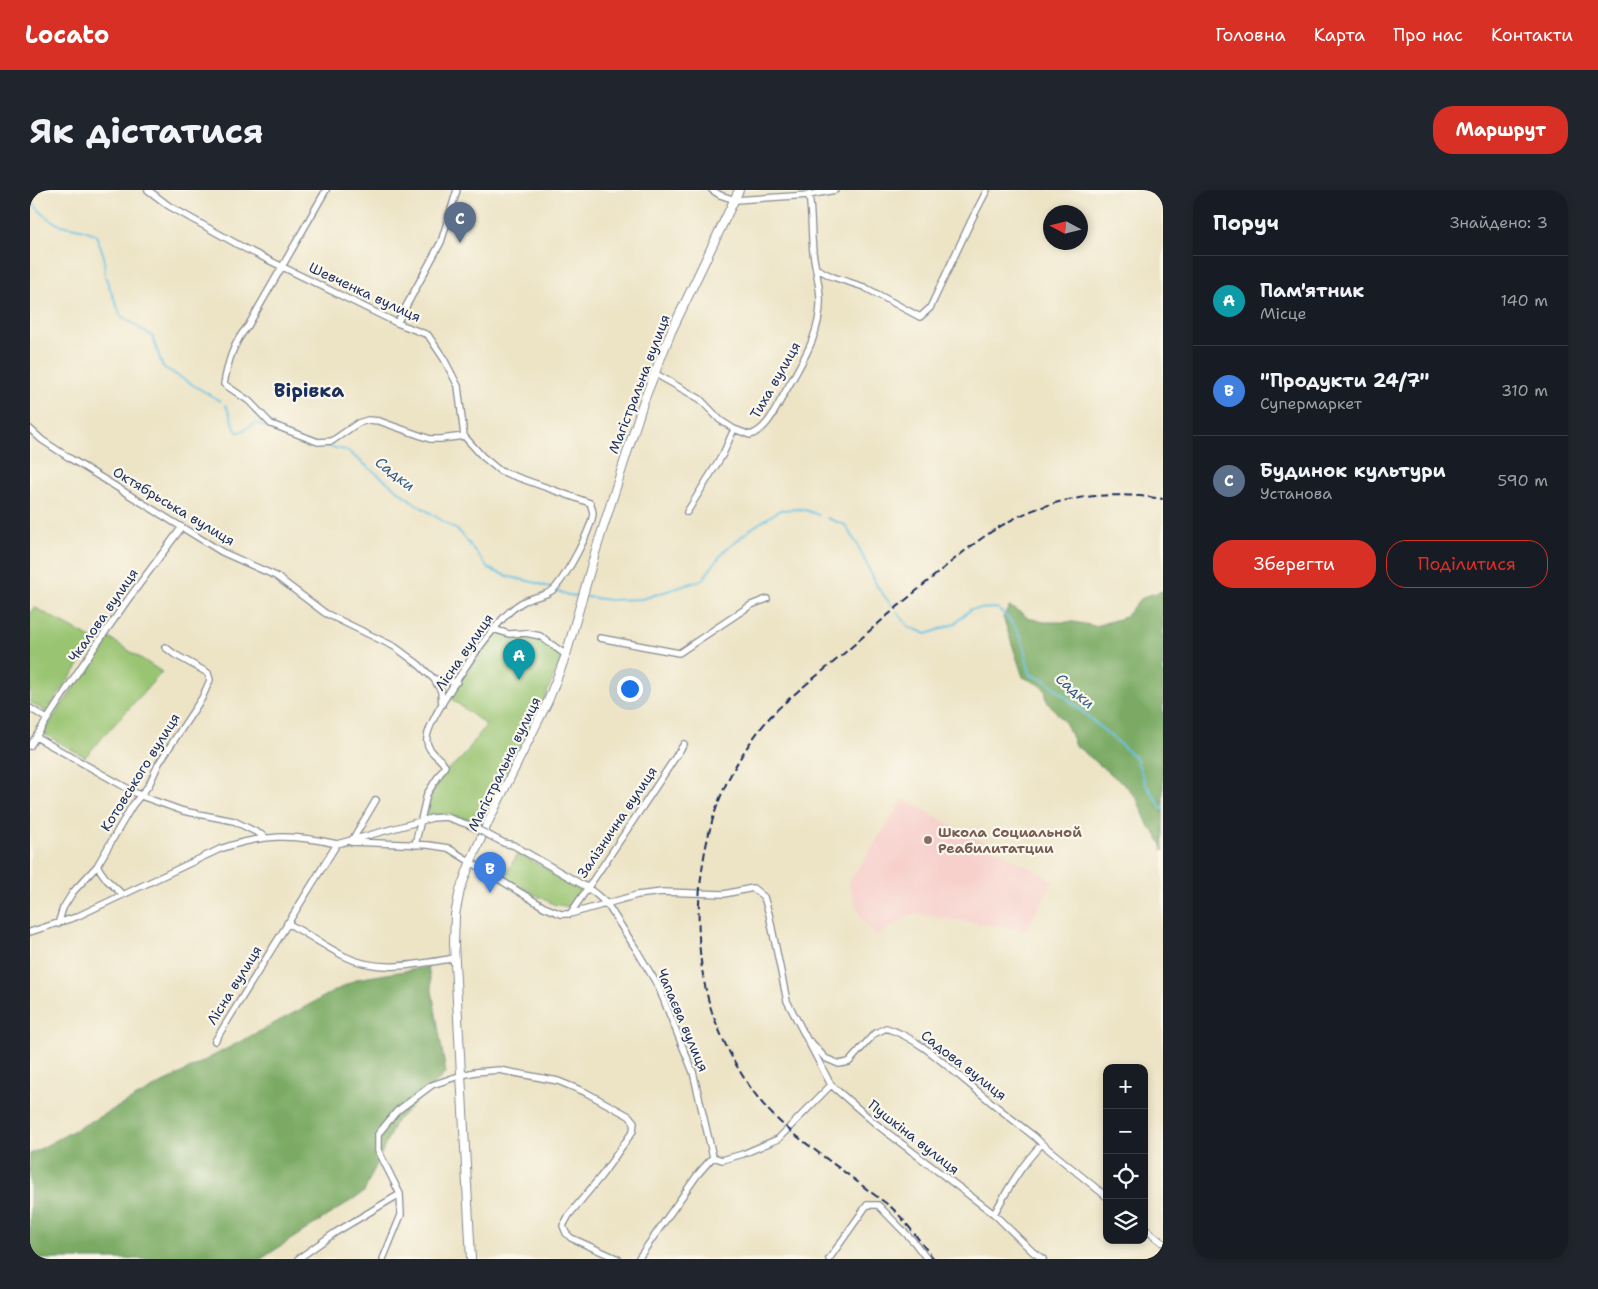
<!DOCTYPE html>
<html lang="uk">
<meta charset="utf-8">
<style>
body{margin:0;font-family:"Shantell Sans",sans-serif;background:#20242c;color:#f1f3f6}
.controls{position:absolute;right:15px;bottom:15px;display:grid;overflow:hidden;border-radius:10px;box-shadow:0 2px 8px #0003}
.controls button{width:45px;height:45px;display:grid;place-items:center;padding:0;border:0;border-bottom:1px solid #363941;background:#171b24;color:#f1f3f6;font:25px sans-serif}
.compass{position:absolute;left:1013px;top:15px;width:45px;height:45px;border-radius:50%;background:#171b24;box-shadow:0 2px 8px #0003;rotate:277deg}
.you{position:absolute;left:599px;top:498px;width:18px;height:18px;margin:-12px;border:4px solid #fff;border-radius:50%;background:#1a73e8;box-shadow:0 0 0 8px #1a73e833}
.badge{display:grid;place-items:center;width:32px;height:32px;border-radius:50%;background:#d93025;color:#fff;font-size:16px;font-weight:700}
.pin{position:absolute;translate:-50% -41px;filter:drop-shadow(0 1px 2px #0008)}
.pin::after{content:'';position:absolute;top:26px;width:18px;height:15px;background:inherit;clip-path:polygon(0 0,100% 0,50% 100%)}
.list{margin:0;padding:0;list-style:none}
h2{display:flex;justify-content:space-between;align-items:center;height:65px;margin:0;padding:0 20px;font-size:21px}
h2 small{font-size:16px;font-weight:400;color:#9ea1a6}
.list li{display:grid;grid-template-columns:32px 1fr auto;gap:15px;align-items:center;box-sizing:border-box;height:90px;padding:0 20px;border-top:1px solid #363941}
.list b{display:block;font-size:19px;white-space:nowrap}
.list p{margin:0;font-size:16px;white-space:nowrap;color:#9ea1a6}
.list em{font-size:16px;font-style:normal;color:#9ea1a6}
.actions{display:flex;gap:10px;padding:15px 20px}
.actions a{flex:1;padding:11px 0;border:1px solid #d93025;border-radius:20px;text-align:center;font-size:18px;color:#d93025}
.actions .main{background:#d93025;color:#fff}
.icon{flex:none;width:28px;height:28px;fill:none;stroke:currentColor;stroke-width:2;stroke-linecap:round;stroke-linejoin:round}
.map{position:relative;flex:none;width:1133px;height:1069px;overflow:hidden;border-radius:20px}
header{display:flex;align-items:center;gap:30px;box-sizing:border-box;height:70px;padding:0 25px;background:#d93025;color:#fff}
header strong{font-size:24px}
nav{display:flex;gap:28px;margin-inline-start:auto;font-size:18px}
.intro{display:flex;align-items:center;justify-content:space-between;box-sizing:border-box;height:120px;padding:0 30px}
h1{margin:0;font-size:35px}
.button{padding:12px 22px;border-radius:20px;background:#d93025;color:#fff;font-size:18px;font-weight:700}
main{display:flex;gap:30px;padding:0 30px}
aside{flex:1;background:#171b24;border-radius:20px;box-shadow:0 2px 8px #0003}
.map>svg:first-child{display:block}
</style>
<header>
<strong>Locato</strong>
<nav><a>Головна</a><a>Карта</a><a>Про нас</a><a>Контакти</a></nav>
</header>
<div class="intro"><h1>Як дістатися</h1><a class="button">Маршрут</a></div>
<main>
<div class="map">
<svg width="1133" height="1069" viewBox="0 0 1133 1069">
<rect width="100%" height="100%" fill="#fbf7ec"/>
<filter id="ink" filterUnits="userSpaceOnUse"><feTurbulence type="fractalNoise" baseFrequency=".02" numOctaves="2"/><feDisplacementMap in="SourceGraphic" scale="10" xChannelSelector="R" yChannelSelector="G"/><feConvolveMatrix kernelMatrix="1 2 1 2 8 2 1 2 1" color-interpolation-filters="sRGB"/></filter>
<filter id="wash" filterUnits="userSpaceOnUse"><feTurbulence type="fractalNoise" baseFrequency=".0096" numOctaves="4" result="noise"/><feDisplacementMap in="SourceGraphic" scale="20" xChannelSelector="R" yChannelSelector="G"/><feGaussianBlur stdDeviation="1.12" result="paint"/><feColorMatrix in="noise" values="0 0 0 0 0 0 0 0 0 0 0 0 0 0 0 0 0 1.4 0 .05"/><feComposite in="paint" operator="in"/></filter>
<g filter="url(#wash)">
<rect width="100%" height="100%" fill="#ede4c6"/>
<path fill="#f7d0cc" d="M874,609L1024,691L996,740L883,724L846,746L831,729L818,693Z"/>
<path fill="#99c471" stroke="#5a7a68" d="M4,417L66,451L16,522L0,512V423Z
M466,442L479,447L495,446L508,448L532,466L514,510L451,636C434,628 415,621 396,625L400,606L416,581L432,568L456,535L419,507L463,444Z
M78,447L132,482L55,567L13,543Z
M488,663L552,699L540,717L523,714L474,688Z"/>
<path fill="#7aaa63" stroke="#4a6c60" d="M1133,401V661L1132,655L1126,644L1119,637L1107,609L1097,597L1045,555L1036,534L1017,511L1015,500L1010,495L993,487L973,427L979,417L989,421L998,428L1014,432H1044L1065,436L1095,427L1109,410L1119,405Z
M398,777L416,883L366,931L334,1002L231,1069H0V964L327,789Z"/>
<g fill="none" stroke-linecap="round" stroke-linejoin="round">
<path stroke="#67c2e5" stroke-width="2" d="M0,10C9,20 18,31 31,35C46,39 52,37 66,45L74,66L75,86L91,126L122,146L133,177L190,211
M195,215C202,224 201,235 208,243L226,233L275,252L316,260L383,312L430,342L459,379L480,387L507,393L520,398
M797,328L815,335L827,354L847,396L862,416
M528,401L538,405L547,406
M557,407L580,410L612,409L672,390L694,361L722,338L750,320L772,319L789,325
M867,422L879,437L897,444L924,434L941,419L967,418C979,428 990,441 994,457C996,467 997,476 1001,485L1016,490L1106,568L1116,595L1133,619"/>
</g>
</g>
<g filter="url(#ink)">
<g fill="none" stroke-linecap="round" stroke-linejoin="round">
<defs>
<path id="minor" d="M118,0L139,16L214,58L367,133L398,145L414,169L428,196L434,246L452,266L470,281L560,313C561,316 563,320 563,324C560,342 538,383 525,398C517,407 501,406 491,413C481,419 471,430 464,439C450,455 393,534 397,552C398,562 410,567 415,576L397,604L385,655
M296,0L218,136C203,153 198,172 194,194L219,211L241,234L288,252L302,251L328,233L338,230L349,231L400,249H411L434,246
M682,0L690,5L705,10L779,5L805,0
M787,79L803,87L834,97L890,127L900,118L942,29L957,0
M367,133L411,52L427,0
M624,183L670,209L690,230L704,239L720,245C737,240 745,220 753,206C770,175 792,144 790,107C789,92 785,77 783,62C781,43 782,24 779,5
M0,239L12,250L41,269L192,362L246,386L295,423L365,457L388,474L404,489
M657,322L693,264L704,239
M463,439L479,444L496,443L510,446L536,465
M570,448L649,463L721,415L737,409
M412,515L411,501L404,489L427,492
M0,518L17,529
M6,547L111,606L153,621L204,631L234,646
M0,556L53,474L99,408L152,337
M321,652L398,655L418,658L514,717L531,724H540L607,705L632,702L694,704L723,698L734,707L739,724L757,811L801,895L846,934L964,1024L1003,1062L1013,1069
M321,652L346,610
M474,653L483,655L558,698L567,705L577,714L606,759L628,796L663,882L683,967L668,984L608,1069
M67,676L77,690L92,704
M540,724C578,668 617,611 654,554
M257,733C276,743 294,756 314,766C349,784 389,774 425,768
M28,734L33,718L43,702L67,676L102,616L119,595L129,573L172,508L180,490L178,483L144,464L135,457
M0,742L46,727L190,659C233,644 262,644 307,654
M185,851L307,654L402,628L416,627L439,635
M781,852L795,868L809,874L819,872L844,844L856,838C885,847 909,869 933,889C957,909 980,928 1005,947L1012,954L1077,1007
M683,967L692,970L713,964L748,949L801,895
M964,1024C978,999 991,975 1012,954
M1114,1038L1133,1053
M268,1069L306,1042L370,1004L348,960V944L367,921L402,895L432,885L445,882L469,880L528,891L555,902L599,926L604,932L603,941L572,985L539,1025L533,1036L536,1043L541,1048L588,1069
M353,1069L371,1025L370,1004
M799,1069L837,1015H848L884,1052L897,1069
M1128,1069L1133,1063"/>
<path id="secondary" d="M441,1069L424,754L425,725L430,700L441,671L459,630L518,511L536,465L565,363L613,213L641,142L709,0"/>
</defs>
<use href="#minor" stroke="#848a92" stroke-width="8"/>
<use href="#secondary" stroke="#848a92" stroke-width="10"/>
<use href="#minor" stroke="#fff" stroke-width="5.5"/>
<use href="#secondary" stroke="#fff" stroke-width="8"/>
<path stroke="#1b2f5e" stroke-width="2" stroke-dasharray="8 4" stroke-linecap="butt" d="M904,1069C890,1052 877,1032 861,1017C852,1010 843,1004 834,997C806,975 776,955 749,931C719,903 696,861 682,822C659,753 666,651 700,586C711,565 725,544 741,526C763,503 794,481 818,460C846,435 874,411 903,387C935,360 966,334 1006,319C1047,304 1091,302 1133,309"/>
<defs>
<path id="minor-bridge" d="M439,635L474,653"/>
</defs>
<use href="#minor-bridge" stroke="#848a92" stroke-width="8" stroke-linecap="butt"/>
<use href="#minor-bridge" stroke="#fff" stroke-width="5.5"/>
</g>
</g>
<circle fill="#8d6e63" stroke="#fbf7ec" stroke-width="2" cx="898" cy="650" r="5"/>
<g text-anchor="middle" dominant-baseline="central" stroke-width="4.5" stroke-linejoin="round" paint-order="stroke">
<g font-size="14" fill="#1b2f5e" stroke="#fbf7ec">
<text transform="translate(335 102) rotate(25)">Шевченка вулиця</text>
<text transform="translate(745 190) rotate(-60)">Тиха вулиця</text>
<text transform="translate(609 194) rotate(-69)">Магістральна вулиця</text>
<text transform="translate(144 316) rotate(31)">Октябрьська вулиця</text>
<text transform="translate(73 425) rotate(-55)">Чкалова вулиця</text>
<text transform="translate(434 462) rotate(-55)">Лісна вулиця</text>
<text transform="translate(474 574) rotate(-64)">Магістральна вулиця</text>
<text transform="translate(110 582) rotate(-58)">Котовського вулиця</text>
<text transform="translate(587 632) rotate(-56)">Залізнична вулиця</text>
<text transform="translate(204 795) rotate(-58)">Лісна вулиця</text>
<text transform="translate(653 830) rotate(67)">Чапаєва вулиця</text>
<text transform="translate(934 875) rotate(38)">Садова вулиця</text>
<text transform="translate(884 947) rotate(38)">Пушкіна вулиця</text>
</g>
<g font-size="14" font-weight="bold" fill="#785e54" stroke="#fbf7ec" text-anchor="start">
<text x="908" y="642">Школа Социальной<tspan x="908" dy="16">Реабилитатции</tspan></text>
</g>
<g font-size="15" font-style="italic" fill="#325b86" stroke="#fbf7ec">
<text transform="translate(365 284) rotate(38)">Садки</text>
<text transform="translate(1045 501) rotate(41)">Садки</text>
</g>
<g font-size="19" font-weight="bold" fill="#1b2f5e" stroke="#fbf7ec">
<text x="279" y="200">Вірівка</text>
</g>
</g>
</svg>
<div class="controls">
<button>+</button>
<button>−</button>
<button><svg class="icon" aria-label="locate" viewBox="0 0 24 24"><circle cx="12" cy="12" r="6"/><path d="M12 2v4M12 18v4M2 12h4M18 12h4"/></svg></button>
<button><svg class="icon" aria-label="layers" viewBox="0 0 24 24"><path d="M12 4l9 5-9 5-9-5zM3 14l9 5 9-5"/></svg></button>
</div>
<svg class="compass" viewBox="-18 -18 36 36"><path d="M0-13l5 13h-10z" fill="#e53935"/><path d="M0 13l5-13h-10z" fill="#9ea1a6"/></svg>
<div class="you"></div>
<div class="pin badge" style="left:489px;top:490px;background:#0f9aa8">A</div>
<div class="pin badge" style="left:460px;top:703px;background:#3f7fe0">B</div>
<div class="pin badge" style="left:430px;top:53px;background:#5c6f8a">C</div>
</div>
<aside>
<h2>Поруч<small>Знайдено: 3</small></h2>
<ul class="list">
<li><span class="badge" style="background:#0f9aa8">A</span><div><b>Пам'ятник</b><p>Місце</p></div><em>140 m</em></li>
<li><span class="badge" style="background:#3f7fe0">B</span><div><b>&quot;Продукти 24/7&quot;</b><p>Супермаркет</p></div><em>310 m</em></li>
<li><span class="badge" style="background:#5c6f8a">C</span><div><b>Будинок культури</b><p>Установа</p></div><em>590 m</em></li>
</ul>
<div class="actions"><a class="main">Зберегти</a><a>Поділитися</a></div>
</aside>
</main>
